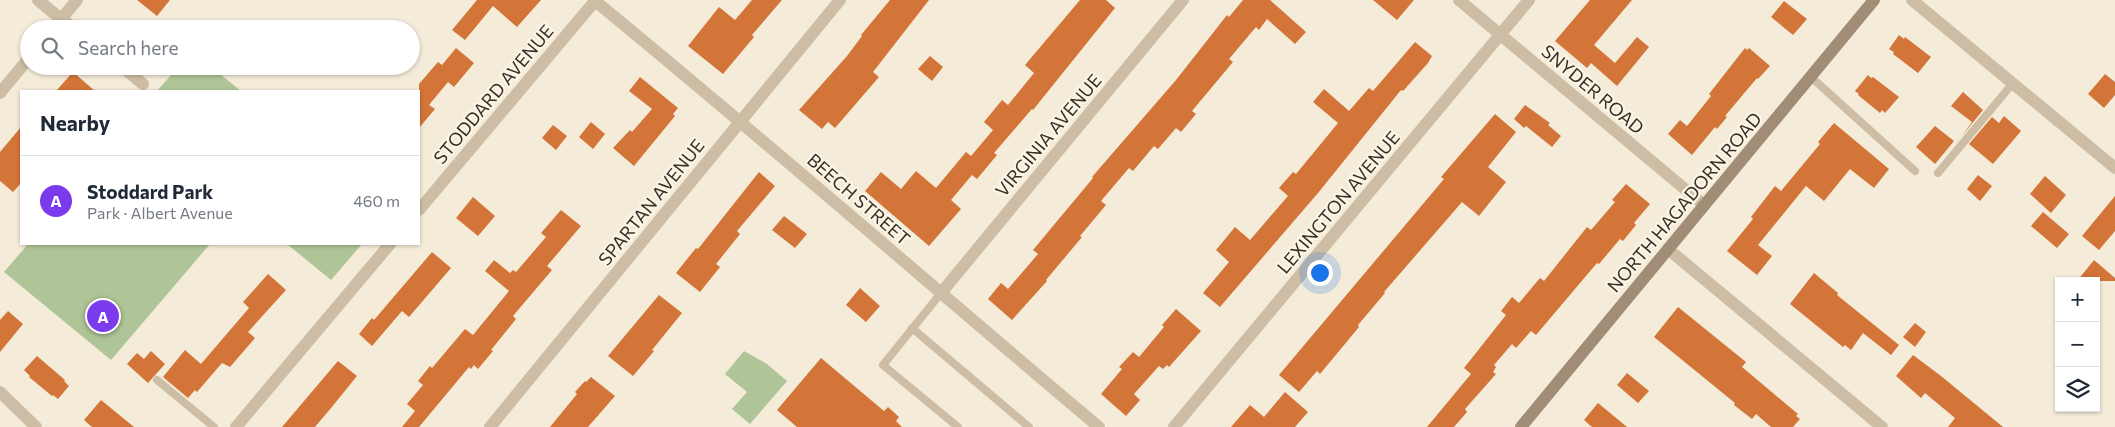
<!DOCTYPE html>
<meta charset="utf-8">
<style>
body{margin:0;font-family:Commissioner,sans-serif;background:#f6f6f7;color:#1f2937}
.controls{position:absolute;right:15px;bottom:15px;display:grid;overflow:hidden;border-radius:0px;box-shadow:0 1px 4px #0004}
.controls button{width:45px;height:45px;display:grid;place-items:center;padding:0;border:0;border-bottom:1px solid #e0e1e3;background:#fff;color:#1f2937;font:25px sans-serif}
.you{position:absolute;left:1319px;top:272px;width:18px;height:18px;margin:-12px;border:4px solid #fff;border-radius:50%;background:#1a73e8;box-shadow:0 0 0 8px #1a73e833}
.badge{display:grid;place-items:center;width:32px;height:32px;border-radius:50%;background:#7c3aed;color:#fff;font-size:16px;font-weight:700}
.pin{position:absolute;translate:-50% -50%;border:2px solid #fff;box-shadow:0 1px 5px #0006}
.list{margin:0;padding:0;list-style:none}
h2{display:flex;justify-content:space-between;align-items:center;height:65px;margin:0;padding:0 20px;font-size:21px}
h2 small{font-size:16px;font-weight:400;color:#747a83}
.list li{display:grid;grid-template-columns:32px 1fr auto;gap:15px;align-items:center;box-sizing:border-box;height:90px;padding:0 20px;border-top:1px solid #e0e1e3}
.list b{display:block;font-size:19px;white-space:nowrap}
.list p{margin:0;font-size:16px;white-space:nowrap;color:#747a83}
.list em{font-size:16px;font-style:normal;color:#747a83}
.icon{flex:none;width:28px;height:28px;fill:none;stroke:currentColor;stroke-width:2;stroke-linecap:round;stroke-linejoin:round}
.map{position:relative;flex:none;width:2115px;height:427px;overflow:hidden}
.search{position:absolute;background:#fff;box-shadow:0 1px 4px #0004;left:20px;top:20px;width:400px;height:55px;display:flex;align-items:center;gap:12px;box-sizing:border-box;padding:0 18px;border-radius:28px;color:#747a83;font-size:19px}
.panel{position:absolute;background:#fff;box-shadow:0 1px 4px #0004;left:20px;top:90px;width:400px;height:155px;border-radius:0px}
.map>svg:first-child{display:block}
</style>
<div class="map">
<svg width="2115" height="427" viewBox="0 0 2115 427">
<rect width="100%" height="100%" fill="#f4ebd9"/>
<path fill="#afc597" d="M179,66H210L241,91H157Z
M28,244H210L111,360L4,272Z
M287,244H362L331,280Z
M744,351L767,364L787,381L750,424L732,409L747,392L725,374Z"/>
<path fill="#d37538" d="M137,0H170L157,16Z
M477,0H541L517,27L493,6L465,40L452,30Z
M752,0H782L752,35L754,37L723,74L688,46L719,7L735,20Z
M890,0H929L873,72L879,77L835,128L828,122L822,129L799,110L847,56L862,36L861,35Z
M1080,0H1106L1115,8L1033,110L1032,109L994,153L997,155L977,179L972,175L951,200L961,209L929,246L865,191L881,172L901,189L916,171L936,188L966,152L971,156L993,130L984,122L1002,100L1008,105L1034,73L1025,65Z
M1243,0H1270L1306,32L1295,44L1267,19L1259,30L1256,27L1229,59L1233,62L1192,111L1196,114L1181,132L1176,128L1158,149L1154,146L1133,171L1129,168L1101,201L1106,205L1080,236L1082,237L1046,280L1047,281L1012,320L988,299L1001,283L1008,289L1038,254L1033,250L1093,178L1092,177L1176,80L1227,15L1229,17Z
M1373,0H1414L1397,20Z
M1590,0H1632L1594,45L1615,63L1637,37L1649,47L1617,86L1591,63L1587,68L1555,41Z
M1784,1L1807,19L1793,35L1771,17Z
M1899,35L1904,39L1905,37L1931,57L1918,73L1893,54L1894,52L1889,49Z
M1415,42L1432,56L1428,63L1403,91L1401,90L1318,193L1220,307L1203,293L1229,262L1216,250L1235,227L1250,240L1288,196L1279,188L1293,172L1296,174L1338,123L1313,102L1324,89L1349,111L1369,88L1373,91Z
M456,48L474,63L454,87L448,82L429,105L435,109L419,128V84L438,62L442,65Z
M1745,48L1747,50L1749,48L1770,66L1758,79L1757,78L1725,116L1727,117L1717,129L1715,127L1692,155L1668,134L1680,120L1687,126L1711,96L1709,94Z
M930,56L943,67L932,81L918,69Z
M73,72L95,91H56Z
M2105,74L2115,82V95L2104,108L2088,94Z
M1868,75L1871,78L1873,77L1899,97L1885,113L1882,110L1880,113L1858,95L1859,94L1855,91Z
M640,77L678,108L673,114L675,116L634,166L613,148L630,130L632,132L652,109L629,91Z
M1963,92L1983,110L1961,137L1972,122L1951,106Z
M1525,105L1550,123L1548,125L1561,136L1552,147L1526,126L1524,128L1514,119Z
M1495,114L1516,132L1488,167L1506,182L1479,216L1462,202L1384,292L1385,293L1358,325L1359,327L1320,374L1317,371L1299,392L1279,375L1444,179L1441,177Z
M2004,116L2021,131L1993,164L1969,144L1992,117L1999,123Z
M591,122L605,134L593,149L579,137Z
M1834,123L1889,169L1874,188L1850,169L1824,201L1806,186L1758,245L1772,256L1757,275L1727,251L1753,219L1751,217L1775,186L1781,191L1820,144L1818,142Z
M553,125L567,136L556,150L542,138Z
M1935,126L1954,141L1935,164L1916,147Z
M21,127V183L13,192L0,181V152Z
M759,172L775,186L737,231L740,234L716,264L720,267L700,292L676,273L696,248L698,249Z
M1978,175L1992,186L1980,201L1967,189Z
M2045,176L2066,195L2051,213L2030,194Z
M1626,184L1650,204L1634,223L1636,225L1623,241L1620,239L1599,264L1597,263L1536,335L1531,331L1516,348L1512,344L1494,365L1496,367L1493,372L1496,374L1465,409L1467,412L1454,427H1427L1471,374L1464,368L1506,315L1501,311L1512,297L1519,303L1540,278L1544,281L1587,227L1591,230L1615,202L1612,200Z
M2115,196V231L2099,250L2082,236Z
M473,197L495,216L478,236L456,218Z
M561,210L581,226L547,266L552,270L513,316L516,319L491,350L493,351L478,369L474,365L471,369L469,367L419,427H402L415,411L407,404L423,385L418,381L430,366L432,368L465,329L473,335L509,291L485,271L494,260L510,273L513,270L516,272L546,237L541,233Z
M2043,212L2069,234L2057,248L2031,226Z
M784,216L807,234L795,248L772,230Z
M432,252L451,268L409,317L402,311L372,346L359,334L372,318L374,320Z
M2094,260L2115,278V281H2077Z
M1814,273L1838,293L1837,295L1899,345L1891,355L1863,333L1851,350L1845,345L1843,347L1790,304Z
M268,274L286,290L248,332L255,338L230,367L222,363L197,392L195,390L188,398L163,377L185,350L201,364L249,308L243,302Z
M860,288L880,306L866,322L846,305Z
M659,295L682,313L652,350L654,351L633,376L608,356Z
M1678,307L1746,362L1742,367L1798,414L1796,416L1800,419L1793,427H1771L1756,414L1752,419L1734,405L1735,403L1654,337Z
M1176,309L1201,331L1169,367L1167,365L1163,369L1159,366L1134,394L1140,400L1126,416L1101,394L1122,369L1119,367L1133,352L1139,357L1164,327L1162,325Z
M8,311L23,324L0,352V320Z
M1915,323L1926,332L1915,347L1903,337Z
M151,351L165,364L148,383L127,364L137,353L144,359Z
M1913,355L1941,376L2003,427H1948L1955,418L1925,393L1921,398L1896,376Z
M37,356L65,380L64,381L69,386L58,399L53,395L52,396L29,377L30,376L24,370Z
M821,358L884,411L888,407L899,417L896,421L902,427H797L777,410Z
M338,361L357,376L331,408L315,427H282Z
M1627,373L1649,391L1638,403L1617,385Z
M591,377L615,396L588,427H550L577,394L575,392L585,381L586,382Z
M1285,392L1308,412L1295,427H1231L1250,405L1264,417Z
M101,400L134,427H92L84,420Z
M1598,403L1627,427H1592L1584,420Z"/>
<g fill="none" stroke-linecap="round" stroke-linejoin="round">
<path stroke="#cdbda4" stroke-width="8" d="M1811,77L1915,171
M1938,173L2013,83
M941,293L883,365L958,427
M912,328L1029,427
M157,380L214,427"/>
<path stroke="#cdbda4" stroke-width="12" d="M38,0L61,19L76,29
M594,0C765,140 930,285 1099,427
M1459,0L1704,205
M1912,0L2115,168
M53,29L77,0
M121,66L143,84
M0,93L29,58
M419,210L595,1
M1668,249L1882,427
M941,293L1183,0
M0,392L36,427
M236,427L390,244
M490,427L840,0
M1174,427L1529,0"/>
<path stroke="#a18c75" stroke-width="12" d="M1521,427L1874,0"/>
</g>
<g text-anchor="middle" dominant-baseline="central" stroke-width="4.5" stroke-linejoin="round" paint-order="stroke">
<g font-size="18" fill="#382e26" stroke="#fbf5e6">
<text transform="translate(1593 89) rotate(40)">SNYDER ROAD</text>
<text transform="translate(493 94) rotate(-50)">STODDARD AVENUE</text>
<text transform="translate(1048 135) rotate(-50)">VIRGINIA AVENUE</text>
<text transform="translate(859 199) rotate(41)">BEECH STREET</text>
<text transform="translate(651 202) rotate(-51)">SPARTAN AVENUE</text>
<text transform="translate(1338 202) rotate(-50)">LEXINGTON AVENUE</text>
<text transform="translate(1684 202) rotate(-50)">NORTH HAGADORN ROAD</text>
</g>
</g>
</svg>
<div class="controls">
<button>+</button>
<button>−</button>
<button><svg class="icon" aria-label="layers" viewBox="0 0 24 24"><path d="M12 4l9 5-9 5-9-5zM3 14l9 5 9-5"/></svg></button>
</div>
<div class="you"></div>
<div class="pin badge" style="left:103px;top:316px">A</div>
<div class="search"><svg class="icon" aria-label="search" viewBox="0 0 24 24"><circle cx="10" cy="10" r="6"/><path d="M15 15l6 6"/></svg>Search here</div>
<section class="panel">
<h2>Nearby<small></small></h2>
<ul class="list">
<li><span class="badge">A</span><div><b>Stoddard Park</b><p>Park · Albert Avenue</p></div><em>460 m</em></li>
</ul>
</section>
</div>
